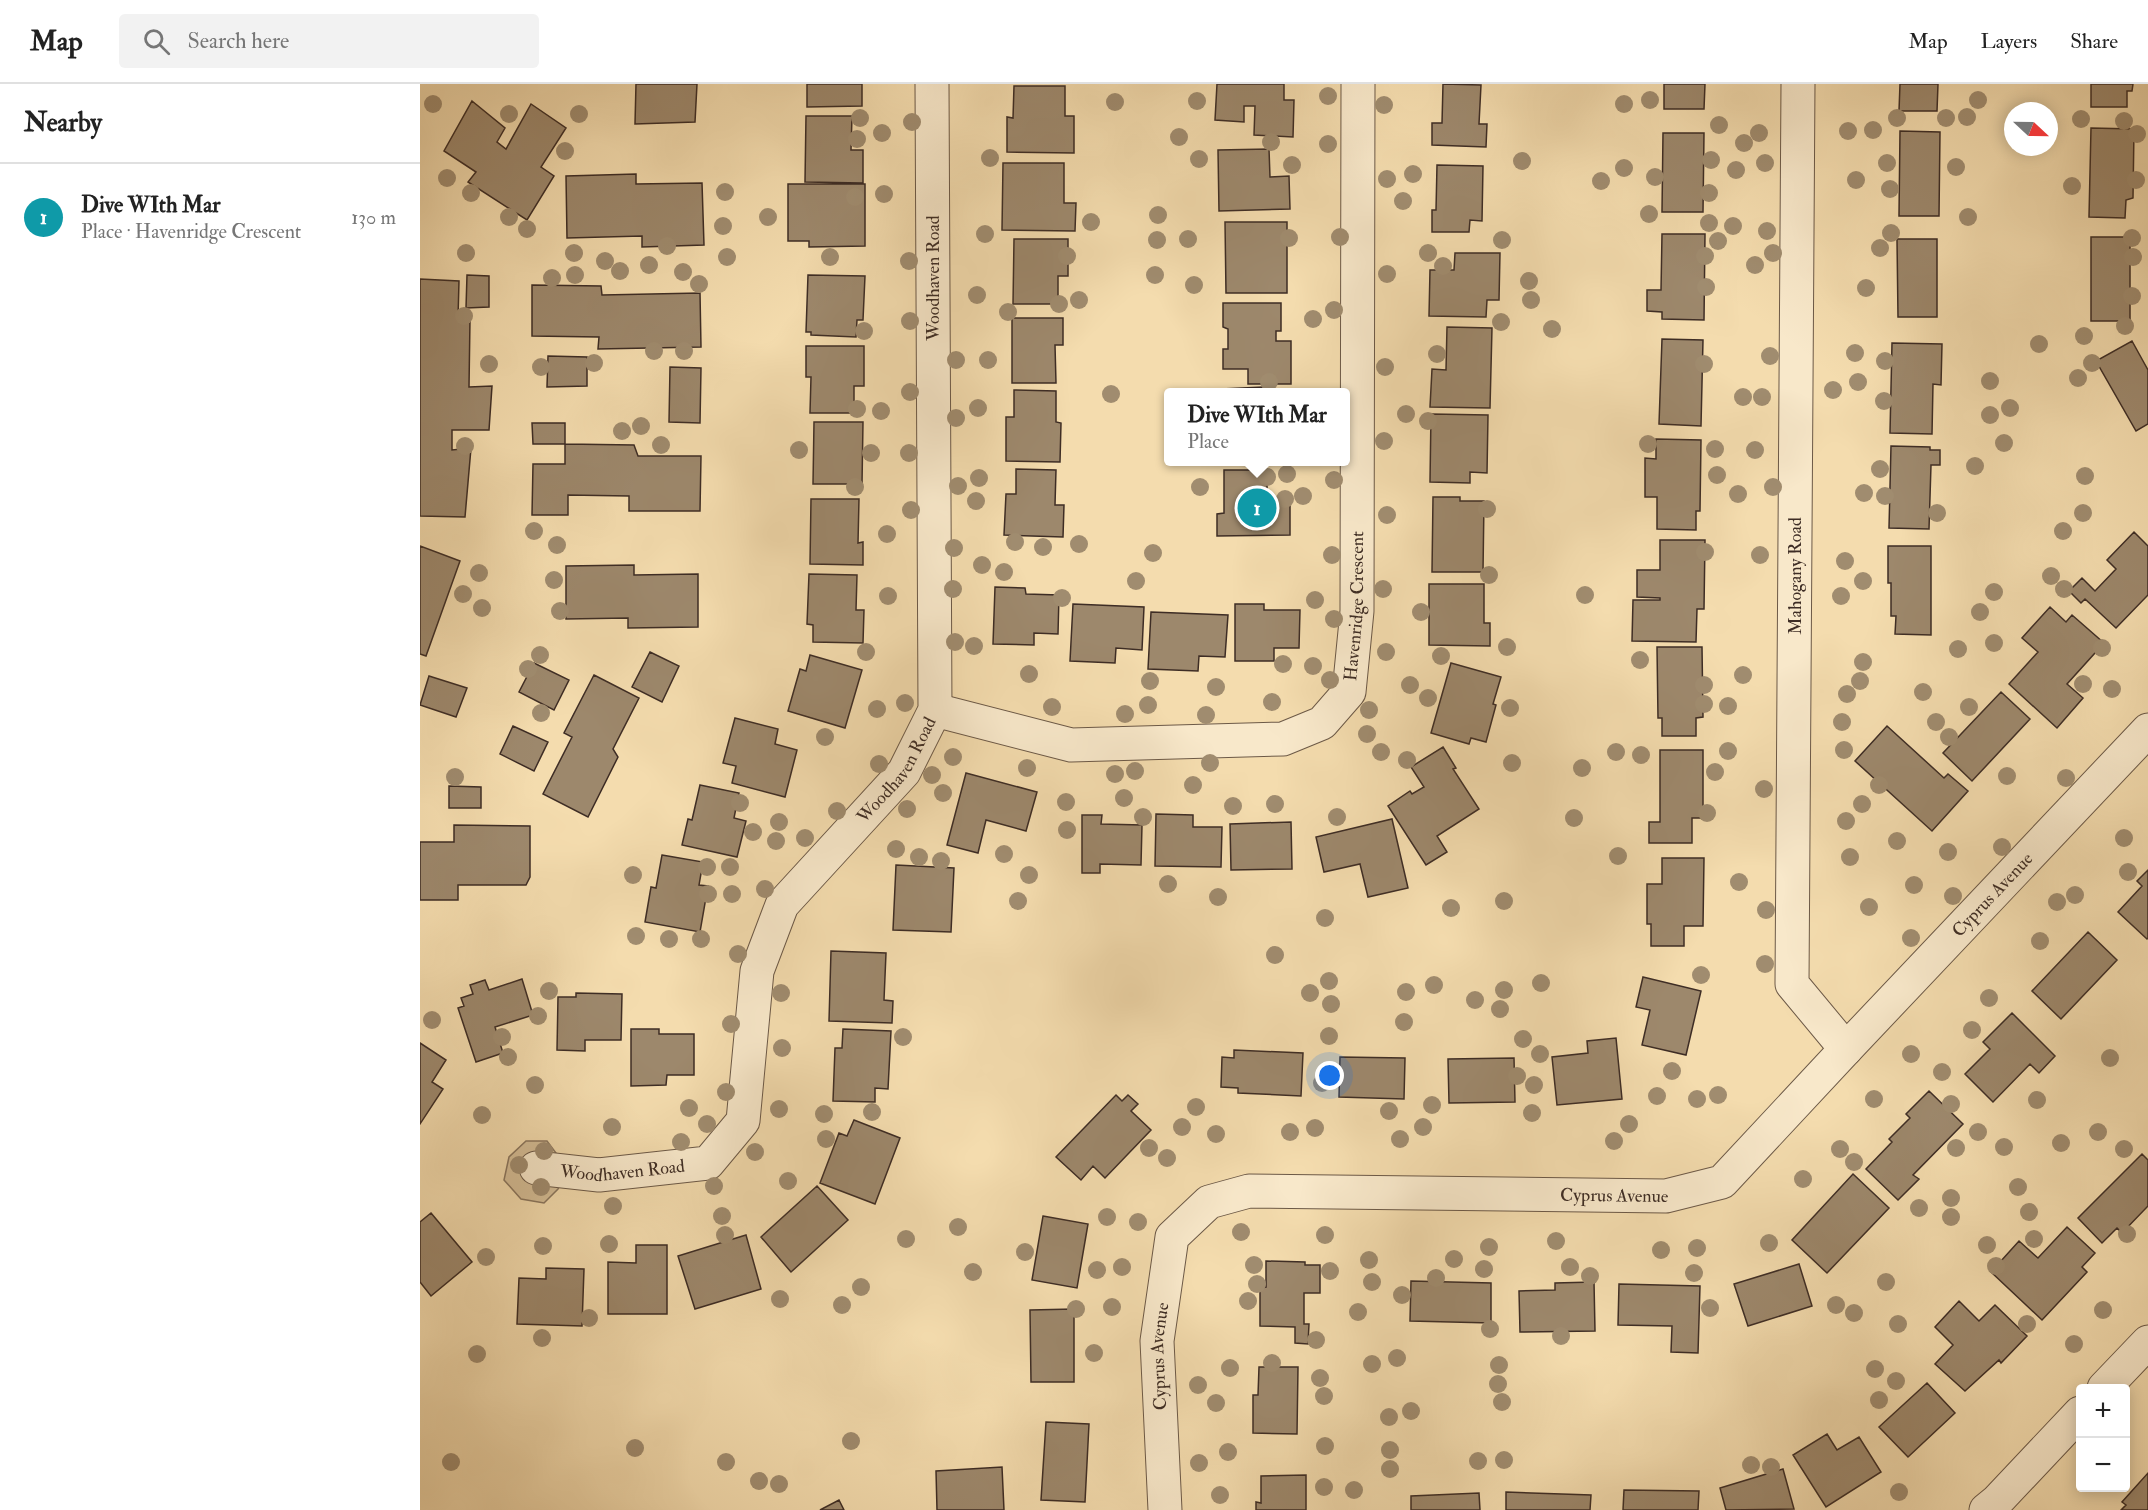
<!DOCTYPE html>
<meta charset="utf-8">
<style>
body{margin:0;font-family:"IM FELL Double Pica",serif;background:#f2f2f2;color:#222}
.controls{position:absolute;right:18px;bottom:18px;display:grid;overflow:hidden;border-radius:6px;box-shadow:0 3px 15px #0003}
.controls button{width:54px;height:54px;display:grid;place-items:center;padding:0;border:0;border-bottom:2px solid #e0e0e0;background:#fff;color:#222;font:30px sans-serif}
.compass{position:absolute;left:1584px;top:18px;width:54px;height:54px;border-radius:50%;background:#fff;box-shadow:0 3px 15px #0003;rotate:112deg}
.you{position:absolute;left:910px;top:992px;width:21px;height:21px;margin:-15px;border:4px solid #fff;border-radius:50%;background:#1a73e8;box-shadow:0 0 0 9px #1a73e833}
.badge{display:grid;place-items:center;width:39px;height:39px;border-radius:50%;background:#111827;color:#fff;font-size:20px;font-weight:700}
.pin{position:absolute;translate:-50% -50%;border:3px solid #fff;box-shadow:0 2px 6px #0006}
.popup{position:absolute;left:744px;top:304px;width:186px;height:78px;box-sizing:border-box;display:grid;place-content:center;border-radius:6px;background:#fff;filter:drop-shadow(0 2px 4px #0005);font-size:20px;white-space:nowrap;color:#767676}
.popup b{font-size:22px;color:#222}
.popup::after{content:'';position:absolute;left:50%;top:100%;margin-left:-12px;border:12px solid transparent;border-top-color:#fff}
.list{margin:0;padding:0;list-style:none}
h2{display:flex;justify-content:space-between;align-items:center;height:78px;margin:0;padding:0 24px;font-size:26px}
h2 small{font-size:20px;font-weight:400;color:#767676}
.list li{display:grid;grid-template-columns:39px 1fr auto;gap:18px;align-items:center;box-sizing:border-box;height:108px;padding:0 24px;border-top:2px solid #e0e0e0}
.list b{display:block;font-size:22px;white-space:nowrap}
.list p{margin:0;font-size:20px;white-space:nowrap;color:#767676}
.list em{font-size:20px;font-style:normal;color:#767676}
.icon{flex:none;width:33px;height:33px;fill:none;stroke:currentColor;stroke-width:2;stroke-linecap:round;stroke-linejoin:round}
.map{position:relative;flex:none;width:1728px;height:1426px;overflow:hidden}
header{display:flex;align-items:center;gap:36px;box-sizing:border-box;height:84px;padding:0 30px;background:#fff;border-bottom:2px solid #e0e0e0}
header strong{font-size:28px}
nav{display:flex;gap:33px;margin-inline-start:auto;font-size:21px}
.search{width:420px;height:54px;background:#f2f2f2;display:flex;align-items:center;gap:15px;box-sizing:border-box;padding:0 21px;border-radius:6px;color:#767676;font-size:22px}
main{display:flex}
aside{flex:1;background:#fff}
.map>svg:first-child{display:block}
</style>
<header>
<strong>Map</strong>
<div class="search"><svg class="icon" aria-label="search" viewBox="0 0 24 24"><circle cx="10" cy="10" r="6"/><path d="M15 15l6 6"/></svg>Search here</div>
<nav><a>Map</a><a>Layers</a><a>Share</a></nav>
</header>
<main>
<aside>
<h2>Nearby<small></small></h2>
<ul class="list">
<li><span class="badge" style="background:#0f9aa8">1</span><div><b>Dive WIth Mar</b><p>Place · Havenridge Crescent</p></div><em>130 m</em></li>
</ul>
</aside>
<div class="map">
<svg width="1728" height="1426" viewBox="0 0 1728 1426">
<rect width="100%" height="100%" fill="#f4dcae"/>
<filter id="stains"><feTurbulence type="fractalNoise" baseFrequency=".00333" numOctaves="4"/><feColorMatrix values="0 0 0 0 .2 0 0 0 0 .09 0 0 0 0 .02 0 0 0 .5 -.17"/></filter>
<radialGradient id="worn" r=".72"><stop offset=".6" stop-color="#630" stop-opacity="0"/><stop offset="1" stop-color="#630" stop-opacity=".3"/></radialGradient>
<path fill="#d5be97" stroke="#8a765e" stroke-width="1.5" d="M106,1057H127L148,1085L138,1105L124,1119L101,1115L84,1096L89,1073Z"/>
<path fill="#9d886c" stroke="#3e2d25" stroke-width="1.5" d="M216,0H277L275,38L215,40Z
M387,0H442V22L387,23Z
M797,0H864V16H874L873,53L834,51L835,22H824V38L795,36Z
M1023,0L1061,1L1059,40H1067L1066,63L1012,61V39H1022Z
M1244,0H1285L1284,25H1244Z
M1480,0H1518L1517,27H1479Z
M1671,0H1713L1712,7H1707V23H1671Z
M594,2H645V32H654V69L587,68V33L593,34Z
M52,17L85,44L77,58L86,65L111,20L146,44L121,83L134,92L107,136L48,98L56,88L24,67Z
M386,32H432L431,66H443V99L385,98Z
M1671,44L1714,45L1713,114L1706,116L1705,134L1669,133Z
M1480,47L1520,48L1519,132H1479Z
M1243,49H1284L1283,128H1242Z
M849,65L850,93L869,92L870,125L799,127L798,66Z
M583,79H644V119H656L655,147L582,146Z
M1017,81L1063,82L1062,137L1050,136L1049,148H1012V126H1016Z
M216,90V100L282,99L284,161L222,163V152L147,154L146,92Z
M368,100H445V162L389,163V157H368Z
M805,138H867V209H806Z
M1242,150H1285L1284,236L1242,235V228L1227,227V206H1241Z
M1671,153H1710V237H1671Z
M594,155H648V192H638V220H593Z
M1477,155H1517V233H1478Z
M1035,169H1080L1079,216H1067L1066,233L1009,232L1010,186H1034Z
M47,191L69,192V223L46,224Z
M388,191L445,192L443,236H437L436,253L391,251V248H386Z
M0,195L39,197L38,235H50L49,303L72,302L69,346H32V366L51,364L45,433L0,432Z
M112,201L181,202L182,211L280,209L281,263L178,265L179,253L112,252Z
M803,219H861V247H856V257H871V300H828V285H803V265H808V245L803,243Z
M592,234H643V261H635L636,299H592Z
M1027,243L1072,244L1070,324L1010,323L1012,285L1026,286Z
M1242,255L1283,256L1281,342L1239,340Z
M1712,257L1728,286V340L1716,347L1676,277Z
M1472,259L1522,260L1521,301L1513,300L1512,350L1470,349Z
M386,262H444V302H434V329H390L391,293H386Z
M128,272L167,273V302L127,303Z
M250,283L281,284L280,339L249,338Z
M843,303L845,308H803L802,305Z
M594,306L636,307V338L641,339L640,378L586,377V333H594Z
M1011,330L1068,331L1067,389L1050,388V399L1010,398Z
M394,338H443L442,400H393Z
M112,339H145V360H113Z
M1236,355L1281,356L1280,427H1276V446L1237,445V413H1225V374L1236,375Z
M145,360L214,361L218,372H281L280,427H209V412L148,411V431H112L113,380H145Z
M1471,362L1510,363V366H1520V381H1511L1509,445L1469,444Z
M596,385L636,386L635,421H644L643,453L584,451L586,410H596Z
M804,386H847V418L870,419V451L797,452V430L804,429Z
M1013,413H1040V417H1064L1063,488H1012Z
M391,415H439L438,459L443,458V481L390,480Z
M1714,448L1728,462V511L1696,544L1665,515L1661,519L1649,507L1662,494L1675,507L1696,485L1687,476Z
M1240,456H1285L1284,525H1277L1276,558L1212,557L1213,516H1240V514L1217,513V486H1240Z
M0,462L40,477L6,572L0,570Z
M1468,462H1511V551L1475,550L1476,532H1471V499H1468Z
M214,481V491L278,490V543L208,544V534L146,535V482Z
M389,490L437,491L436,526H444L443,559L393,558V541L387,540Z
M1009,500H1064V539H1070V562L1009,561Z
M575,503L605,504L606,510L639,511L638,550L614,549V561L573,560Z
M653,520L724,523L722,566L696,564L695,579L650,577Z
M815,520H844V526H880L879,564H854V577H815Z
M1630,523L1646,538L1652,531L1684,559L1647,600L1663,614L1637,644L1589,600L1618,568L1602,554Z
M731,528L808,531L805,573L779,572L778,587L728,585Z
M1237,563H1282L1283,633L1276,634V652H1242V634H1238Z
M230,568L259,582L242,618L212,603Z
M390,571L442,586L425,644L368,627L380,585L386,587Z
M114,579L149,596L134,626L99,608Z
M1031,579L1081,593L1073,620L1076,621L1066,658L1051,654L1049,660L1011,649Z
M174,591L219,614L193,665L198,673L168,733L123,710L152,653L144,649Z
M9,592L47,604L36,633L0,621Z
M1581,608L1610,635L1552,697L1523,669Z
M315,634L358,645L355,660L377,666L365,713L312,699L316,682L303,679Z
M93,642L128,658L114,687L80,670Z
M1467,642L1524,694L1528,690L1548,707L1512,747L1435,677Z
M1023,663L1036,684L1033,685L1059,725L1017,752L1027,768L1006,781L968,722L990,707L992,710L1004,703L991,683Z
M1240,666H1283V734H1272V759H1229V738H1240Z
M546,689L617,708L606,747L566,736L558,769L527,761Z
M280,701L319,709L314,734L326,737L317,773L262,761L268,735L272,736Z
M29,702L61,703V724H29Z
M736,730L773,731V743H802L801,783L735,782Z
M662,731H682L681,740L722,741L721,781L680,780V789H662Z
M972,735L988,804L948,813L940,780L904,788L896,753Z
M871,738L872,785L811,786L810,740Z
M34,741L110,742V793L106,801H38V816H0V758H34Z
M242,771L283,778L279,801L288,802L280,848L225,838L231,803L236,804Z
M1242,774H1284L1283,842H1264V862H1231V840H1227V800H1242Z
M476,781L534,784L531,848L473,846Z
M1728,786V854L1727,855L1698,828L1722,802L1717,797Z
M1668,848L1697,876L1641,935L1612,907Z
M411,867L466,869L464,916L473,917L472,939L409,937Z
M1223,893L1281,907L1266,971L1222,961L1230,926L1216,923Z
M102,895L113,931L75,943L83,969L56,978L38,924L44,922L41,914L53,910L50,901L65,896L69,906Z
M156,909L202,910L201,956H165V967L137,966L138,913H156Z
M1592,929L1635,972L1619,989L1610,980L1573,1018L1545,990L1570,965L1563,958Z
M211,945H239V950H274V991H247L246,1001L211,1002Z
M423,945L471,947L468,1005L455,1004V1018L413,1017L415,964H422Z
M1196,954L1202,1015L1137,1021L1132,973L1168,969L1167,957Z
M0,959L26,976L12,998L23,1005L0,1040Z
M814,966L883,969L881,1012L818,1009V1004L801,1003L802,973L814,974Z
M920,973L985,974L984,1015L919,1013Z
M1094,974L1095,1018L1029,1019L1028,975Z
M1509,1007L1543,1040L1493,1091L1499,1095L1478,1116L1446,1085L1472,1058L1469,1055L1490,1034L1486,1030Z
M696,1011L702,1017L708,1011L718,1020L711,1027L731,1046L685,1094L673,1082L661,1096L636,1073Z
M434,1036L480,1054L455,1120L400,1099L419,1049L427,1052Z
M1722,1070L1728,1076V1122L1702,1149L1697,1144L1682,1159L1658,1134Z
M1433,1090L1469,1124L1407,1189L1372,1156Z
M397,1102L428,1136L371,1188L341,1153Z
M11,1129L52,1178L11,1212L0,1198V1138Z
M623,1132L668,1140L657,1204L612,1196Z
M1647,1143L1675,1169L1662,1183L1667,1188L1622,1236L1571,1188L1599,1157L1618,1174Z
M326,1151L341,1205L275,1225L258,1172Z
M216,1161H247V1230H188V1178L216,1179Z
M846,1177L885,1178V1181H900V1209H884V1240H889L888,1260L875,1259V1243L840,1242V1204L846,1203Z
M1379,1180L1392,1222L1328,1242L1314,1200Z
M126,1184L164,1185L162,1242L97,1240L99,1194L126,1195Z
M991,1197L1071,1199V1239L990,1237Z
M1174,1198L1175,1247L1100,1248L1099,1207L1135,1206V1199Z
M1199,1200L1280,1202L1278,1269L1251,1268L1252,1242L1198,1241Z
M1539,1217L1559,1237L1575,1221L1607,1252L1581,1279L1579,1276L1545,1307L1515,1280L1533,1261L1515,1243Z
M654,1225V1298H611L610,1226Z
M839,1283H878L877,1350L833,1349V1311H838Z
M1507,1299L1535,1329L1488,1373L1459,1343Z
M626,1338L669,1340L665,1418L621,1416Z
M1407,1350L1417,1366L1439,1353L1461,1388L1406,1423L1373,1371Z
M582,1383L584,1426H517L516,1387Z
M1363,1385L1374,1425L1306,1426L1300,1404Z
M1728,1389V1426H1701L1706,1421L1702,1418Z
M886,1391V1426H836V1418L841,1419V1392Z
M1204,1406L1279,1407L1278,1426H1203Z
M1086,1408L1171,1411L1170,1426H1086Z
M1059,1409L1060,1426H991V1412Z
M419,1416L424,1426H400Z"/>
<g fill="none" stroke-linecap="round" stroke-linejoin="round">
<defs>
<g id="minor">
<path d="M1378,0L1372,900L1426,965"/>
<path id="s1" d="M515,626L651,661L863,655L902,639L929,608L937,527L938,0"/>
<path id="s2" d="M116,1084L179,1091L288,1079L323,1037L337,887L362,821L484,688L515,626L512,0"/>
<path d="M1684,1304L1728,1258"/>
<path id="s3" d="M745,1426L737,1257L752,1153L789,1118L829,1107L1246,1112L1302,1098L1426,965L1728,646"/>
<path d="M1566,1426L1577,1417L1660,1329"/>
</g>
</defs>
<use href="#minor" stroke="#6c5947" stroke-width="35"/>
<use href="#minor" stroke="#f8e8ca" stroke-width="33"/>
</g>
<g fill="#a08c6f">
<circle cx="908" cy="12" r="9"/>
<circle cx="1230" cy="16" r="9"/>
<circle cx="1558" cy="16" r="9"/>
<circle cx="777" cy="17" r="9"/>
<circle cx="695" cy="18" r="9"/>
<circle cx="13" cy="20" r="9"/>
<circle cx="1204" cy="20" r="9"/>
<circle cx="964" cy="21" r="9"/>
<circle cx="89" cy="30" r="9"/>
<circle cx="159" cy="30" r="9"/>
<circle cx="1547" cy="33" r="9"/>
<circle cx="440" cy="34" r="9"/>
<circle cx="1477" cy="34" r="9"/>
<circle cx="1526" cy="34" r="9"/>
<circle cx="1661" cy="35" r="9"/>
<circle cx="1704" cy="37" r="9"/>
<circle cx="492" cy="38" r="9"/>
<circle cx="1299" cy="41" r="9"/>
<circle cx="1453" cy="46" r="9"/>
<circle cx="1428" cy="47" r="9"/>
<circle cx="462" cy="49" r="9"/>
<circle cx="1339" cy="49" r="9"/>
<circle cx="1717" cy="50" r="9"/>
<circle cx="759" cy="53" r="9"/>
<circle cx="437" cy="55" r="9"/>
<circle cx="851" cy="58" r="9"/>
<circle cx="1324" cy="59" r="9"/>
<circle cx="908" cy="60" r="9"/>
<circle cx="145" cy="67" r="9"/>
<circle cx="570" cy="74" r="9"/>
<circle cx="779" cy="75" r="9"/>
<circle cx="1291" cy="76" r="9"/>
<circle cx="1102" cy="77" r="9"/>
<circle cx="1345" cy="79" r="9"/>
<circle cx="1467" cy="79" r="9"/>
<circle cx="872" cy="81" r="9"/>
<circle cx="1536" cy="83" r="9"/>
<circle cx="1204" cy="84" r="9"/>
<circle cx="1316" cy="86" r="9"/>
<circle cx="993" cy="90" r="9"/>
<circle cx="1235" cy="93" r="9"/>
<circle cx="27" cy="94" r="9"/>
<circle cx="967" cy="95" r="9"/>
<circle cx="1436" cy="96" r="9"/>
<circle cx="1716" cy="96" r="9"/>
<circle cx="1181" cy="97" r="9"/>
<circle cx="1652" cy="102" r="9"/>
<circle cx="1470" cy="105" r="9"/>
<circle cx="305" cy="108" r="9"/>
<circle cx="51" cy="109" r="9"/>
<circle cx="1289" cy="109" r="9"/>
<circle cx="464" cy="110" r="9"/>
<circle cx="435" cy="113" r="9"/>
<circle cx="983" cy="117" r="9"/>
<circle cx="1229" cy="130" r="9"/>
<circle cx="738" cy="131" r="9"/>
<circle cx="89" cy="133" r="9"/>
<circle cx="348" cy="133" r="9"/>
<circle cx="1548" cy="133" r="9"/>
<circle cx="671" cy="138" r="9"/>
<circle cx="1289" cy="139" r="9"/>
<circle cx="303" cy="142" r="9"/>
<circle cx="1313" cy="142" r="9"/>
<circle cx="107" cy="145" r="9"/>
<circle cx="1347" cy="147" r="9"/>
<circle cx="1471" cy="149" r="9"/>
<circle cx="565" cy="150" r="9"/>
<circle cx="920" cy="153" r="9"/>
<circle cx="869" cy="154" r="9"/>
<circle cx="1712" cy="154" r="9"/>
<circle cx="768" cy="155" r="9"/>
<circle cx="737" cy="156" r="9"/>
<circle cx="1082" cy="156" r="9"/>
<circle cx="1298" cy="157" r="9"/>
<circle cx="247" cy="162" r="9"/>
<circle cx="1460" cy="164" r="9"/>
<circle cx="46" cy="169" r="9"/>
<circle cx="154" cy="169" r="9"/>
<circle cx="1008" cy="169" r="9"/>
<circle cx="1353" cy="169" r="9"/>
<circle cx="647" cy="172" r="9"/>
<circle cx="1285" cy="172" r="9"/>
<circle cx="307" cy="173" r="9"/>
<circle cx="410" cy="173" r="9"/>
<circle cx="1713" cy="173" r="9"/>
<circle cx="185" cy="177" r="9"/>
<circle cx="489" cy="177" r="9"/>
<circle cx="229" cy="181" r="9"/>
<circle cx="1335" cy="181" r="9"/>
<circle cx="1023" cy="182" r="9"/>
<circle cx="200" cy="187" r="9"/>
<circle cx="263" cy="188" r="9"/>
<circle cx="967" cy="190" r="9"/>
<circle cx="155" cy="191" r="9"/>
<circle cx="735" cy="191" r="9"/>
<circle cx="132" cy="194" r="9"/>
<circle cx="1109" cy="197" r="9"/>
<circle cx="279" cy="200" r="9"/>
<circle cx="774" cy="201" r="9"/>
<circle cx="1286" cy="203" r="9"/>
<circle cx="1446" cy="204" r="9"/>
<circle cx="557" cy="211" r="9"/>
<circle cx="1712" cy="212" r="9"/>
<circle cx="659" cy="216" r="9"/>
<circle cx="1111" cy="216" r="9"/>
<circle cx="639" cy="220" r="9"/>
<circle cx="914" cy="226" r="9"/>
<circle cx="588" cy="228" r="9"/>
<circle cx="44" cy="232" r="9"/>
<circle cx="893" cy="235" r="9"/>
<circle cx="490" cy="237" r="9"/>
<circle cx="1081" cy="238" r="9"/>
<circle cx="1705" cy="242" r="9"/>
<circle cx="1132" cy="245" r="9"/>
<circle cx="444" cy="247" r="9"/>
<circle cx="1664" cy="252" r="9"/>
<circle cx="1619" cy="260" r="9"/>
<circle cx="234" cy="267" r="9"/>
<circle cx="264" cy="267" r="9"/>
<circle cx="1435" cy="269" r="9"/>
<circle cx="1017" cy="270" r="9"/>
<circle cx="1350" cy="272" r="9"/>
<circle cx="536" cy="276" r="9"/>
<circle cx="568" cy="276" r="9"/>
<circle cx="1465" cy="277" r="9"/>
<circle cx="174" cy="279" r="9"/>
<circle cx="1672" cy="279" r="9"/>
<circle cx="69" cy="280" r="9"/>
<circle cx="1284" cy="280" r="9"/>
<circle cx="121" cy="283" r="9"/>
<circle cx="965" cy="283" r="9"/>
<circle cx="1658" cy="294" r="9"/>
<circle cx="1570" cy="297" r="9"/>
<circle cx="849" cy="298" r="9"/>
<circle cx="1438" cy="298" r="9"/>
<circle cx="1413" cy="306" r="9"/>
<circle cx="490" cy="308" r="9"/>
<circle cx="691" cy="310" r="9"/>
<circle cx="1323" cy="313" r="9"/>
<circle cx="1342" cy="313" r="9"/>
<circle cx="1464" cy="317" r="9"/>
<circle cx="558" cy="324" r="9"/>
<circle cx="1590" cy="324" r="9"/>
<circle cx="437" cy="325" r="9"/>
<circle cx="461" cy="327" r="9"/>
<circle cx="986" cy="330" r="9"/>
<circle cx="1570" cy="331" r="9"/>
<circle cx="536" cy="334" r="9"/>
<circle cx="1008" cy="337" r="9"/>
<circle cx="221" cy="342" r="9"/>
<circle cx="202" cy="347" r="9"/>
<circle cx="964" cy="357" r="9"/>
<circle cx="1584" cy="359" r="9"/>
<circle cx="1228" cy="360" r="9"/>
<circle cx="241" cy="361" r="9"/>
<circle cx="45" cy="362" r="9"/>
<circle cx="1295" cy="365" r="9"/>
<circle cx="379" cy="366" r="9"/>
<circle cx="1335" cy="366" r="9"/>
<circle cx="451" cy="369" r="9"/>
<circle cx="489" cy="369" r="9"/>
<circle cx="1555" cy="382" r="9"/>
<circle cx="1460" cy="385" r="9"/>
<circle cx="867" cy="390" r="9"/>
<circle cx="1297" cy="391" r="9"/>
<circle cx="1665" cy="392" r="9"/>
<circle cx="847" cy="393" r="9"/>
<circle cx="559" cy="394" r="9"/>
<circle cx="914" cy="396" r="9"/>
<circle cx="538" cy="402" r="9"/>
<circle cx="435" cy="403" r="9"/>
<circle cx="780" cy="403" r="9"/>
<circle cx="1353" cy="403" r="9"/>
<circle cx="1444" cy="409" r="9"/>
<circle cx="1318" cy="410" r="9"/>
<circle cx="883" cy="412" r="9"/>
<circle cx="1465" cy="412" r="9"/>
<circle cx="865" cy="415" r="9"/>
<circle cx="556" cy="417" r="9"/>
<circle cx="1067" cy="425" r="9"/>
<circle cx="491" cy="426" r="9"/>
<circle cx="1517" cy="429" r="9"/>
<circle cx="1663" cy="429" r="9"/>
<circle cx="967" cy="431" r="9"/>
<circle cx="114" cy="447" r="9"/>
<circle cx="1643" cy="447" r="9"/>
<circle cx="467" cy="450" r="9"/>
<circle cx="595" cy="458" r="9"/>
<circle cx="659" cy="460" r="9"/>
<circle cx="137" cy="461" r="9"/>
<circle cx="623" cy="463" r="9"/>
<circle cx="534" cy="464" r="9"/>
<circle cx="1285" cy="468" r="9"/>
<circle cx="733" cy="469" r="9"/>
<circle cx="912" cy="471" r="9"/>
<circle cx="1340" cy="471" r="9"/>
<circle cx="1425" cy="477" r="9"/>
<circle cx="562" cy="481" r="9"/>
<circle cx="584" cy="488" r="9"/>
<circle cx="59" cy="489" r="9"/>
<circle cx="1069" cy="491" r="9"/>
<circle cx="1631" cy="492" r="9"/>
<circle cx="134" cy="496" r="9"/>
<circle cx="716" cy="497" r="9"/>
<circle cx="1443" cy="497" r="9"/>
<circle cx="533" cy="505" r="9"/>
<circle cx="963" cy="505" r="9"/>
<circle cx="1644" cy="505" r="9"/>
<circle cx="1574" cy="508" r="9"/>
<circle cx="43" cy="510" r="9"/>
<circle cx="1165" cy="511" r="9"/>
<circle cx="468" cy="512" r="9"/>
<circle cx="1421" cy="512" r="9"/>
<circle cx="642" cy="514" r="9"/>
<circle cx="895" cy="516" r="9"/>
<circle cx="62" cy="524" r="9"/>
<circle cx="140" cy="527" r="9"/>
<circle cx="1001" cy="528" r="9"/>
<circle cx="1560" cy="528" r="9"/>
<circle cx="914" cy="535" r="9"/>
<circle cx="535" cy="558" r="9"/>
<circle cx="1574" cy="559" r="9"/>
<circle cx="554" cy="562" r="9"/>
<circle cx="1087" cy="563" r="9"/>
<circle cx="1682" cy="564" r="9"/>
<circle cx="1538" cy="565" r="9"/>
<circle cx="446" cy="568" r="9"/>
<circle cx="966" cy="568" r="9"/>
<circle cx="120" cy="571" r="9"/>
<circle cx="1021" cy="572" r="9"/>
<circle cx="1220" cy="576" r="9"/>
<circle cx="1443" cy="578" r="9"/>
<circle cx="863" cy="580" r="9"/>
<circle cx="893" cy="582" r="9"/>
<circle cx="108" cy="585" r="9"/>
<circle cx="609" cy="590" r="9"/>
<circle cx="1323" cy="591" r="9"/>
<circle cx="910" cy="596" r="9"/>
<circle cx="730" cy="597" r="9"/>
<circle cx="1440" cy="597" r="9"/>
<circle cx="1663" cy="600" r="9"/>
<circle cx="990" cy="601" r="9"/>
<circle cx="1284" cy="601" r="9"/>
<circle cx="796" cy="603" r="9"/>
<circle cx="1692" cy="605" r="9"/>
<circle cx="1503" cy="608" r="9"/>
<circle cx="1427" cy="610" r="9"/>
<circle cx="1008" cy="614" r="9"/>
<circle cx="852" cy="618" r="9"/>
<circle cx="485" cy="619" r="9"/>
<circle cx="1284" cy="620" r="9"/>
<circle cx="728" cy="621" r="9"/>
<circle cx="1308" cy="622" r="9"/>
<circle cx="632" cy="623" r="9"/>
<circle cx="1549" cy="623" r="9"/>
<circle cx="1090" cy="624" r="9"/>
<circle cx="457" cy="625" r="9"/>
<circle cx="949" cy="626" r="9"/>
<circle cx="121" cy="629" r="9"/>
<circle cx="705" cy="630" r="9"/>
<circle cx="786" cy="631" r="9"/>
<circle cx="1422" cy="638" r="9"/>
<circle cx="1516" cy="638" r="9"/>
<circle cx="947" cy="650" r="9"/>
<circle cx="405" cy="653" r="9"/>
<circle cx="1529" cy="653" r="9"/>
<circle cx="1424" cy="666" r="9"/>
<circle cx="1308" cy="667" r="9"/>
<circle cx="961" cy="668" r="9"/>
<circle cx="1196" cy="668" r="9"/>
<circle cx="1221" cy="671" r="9"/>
<circle cx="533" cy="673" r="9"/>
<circle cx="987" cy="676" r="9"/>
<circle cx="790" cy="679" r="9"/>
<circle cx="1092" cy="679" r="9"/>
<circle cx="459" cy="680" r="9"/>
<circle cx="607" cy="684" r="9"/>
<circle cx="1162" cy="684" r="9"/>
<circle cx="715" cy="687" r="9"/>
<circle cx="1295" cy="688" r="9"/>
<circle cx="695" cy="690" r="9"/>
<circle cx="512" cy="691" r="9"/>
<circle cx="1587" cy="692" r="9"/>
<circle cx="35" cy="693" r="9"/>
<circle cx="1646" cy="694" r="9"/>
<circle cx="773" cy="701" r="9"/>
<circle cx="1459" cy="701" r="9"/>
<circle cx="1344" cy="705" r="9"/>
<circle cx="523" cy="709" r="9"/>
<circle cx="704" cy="714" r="9"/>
<circle cx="646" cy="718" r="9"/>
<circle cx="320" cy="719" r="9"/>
<circle cx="855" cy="720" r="9"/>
<circle cx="1442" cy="720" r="9"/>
<circle cx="813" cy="722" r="9"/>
<circle cx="487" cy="725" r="9"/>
<circle cx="417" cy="727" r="9"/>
<circle cx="1287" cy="729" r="9"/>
<circle cx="723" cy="733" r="9"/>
<circle cx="917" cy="733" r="9"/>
<circle cx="1154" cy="734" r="9"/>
<circle cx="1426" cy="737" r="9"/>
<circle cx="359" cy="738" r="9"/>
<circle cx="647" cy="746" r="9"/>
<circle cx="333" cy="748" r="9"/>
<circle cx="385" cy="754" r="9"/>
<circle cx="1704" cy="754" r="9"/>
<circle cx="356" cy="757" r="9"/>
<circle cx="1477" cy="757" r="9"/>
<circle cx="1582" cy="763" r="9"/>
<circle cx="476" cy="765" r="9"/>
<circle cx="1528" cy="768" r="9"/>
<circle cx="584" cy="770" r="9"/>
<circle cx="1198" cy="772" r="9"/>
<circle cx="499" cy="773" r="9"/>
<circle cx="1430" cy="773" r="9"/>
<circle cx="521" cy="777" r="9"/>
<circle cx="287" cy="783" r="9"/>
<circle cx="310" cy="783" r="9"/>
<circle cx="1708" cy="788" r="9"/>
<circle cx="213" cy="791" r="9"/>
<circle cx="609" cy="791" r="9"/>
<circle cx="1319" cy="798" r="9"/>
<circle cx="748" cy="800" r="9"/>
<circle cx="1494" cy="801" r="9"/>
<circle cx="345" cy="805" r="9"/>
<circle cx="288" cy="810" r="9"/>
<circle cx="312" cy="810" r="9"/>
<circle cx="1655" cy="811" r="9"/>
<circle cx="1533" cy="812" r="9"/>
<circle cx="798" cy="813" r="9"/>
<circle cx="598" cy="817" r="9"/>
<circle cx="1084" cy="817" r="9"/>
<circle cx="1637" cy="818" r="9"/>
<circle cx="1449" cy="823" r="9"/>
<circle cx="1031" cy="824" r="9"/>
<circle cx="1346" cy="826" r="9"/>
<circle cx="905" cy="834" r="9"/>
<circle cx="216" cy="852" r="9"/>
<circle cx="1491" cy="854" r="9"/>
<circle cx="249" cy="855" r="9"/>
<circle cx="281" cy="855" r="9"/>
<circle cx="1620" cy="857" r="9"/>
<circle cx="318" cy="870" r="9"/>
<circle cx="855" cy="871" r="9"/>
<circle cx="1345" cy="880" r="9"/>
<circle cx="1281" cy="891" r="9"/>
<circle cx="909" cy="897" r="9"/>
<circle cx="1121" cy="899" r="9"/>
<circle cx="1014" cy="901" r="9"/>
<circle cx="1084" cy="906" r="9"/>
<circle cx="129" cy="907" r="9"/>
<circle cx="986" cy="908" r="9"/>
<circle cx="361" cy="909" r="9"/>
<circle cx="890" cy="909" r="9"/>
<circle cx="1569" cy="914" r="9"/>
<circle cx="1055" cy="916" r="9"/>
<circle cx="911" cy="920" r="9"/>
<circle cx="1080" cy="925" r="9"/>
<circle cx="118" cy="932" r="9"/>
<circle cx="12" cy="936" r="9"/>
<circle cx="984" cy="938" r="9"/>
<circle cx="311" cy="940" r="9"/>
<circle cx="1552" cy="946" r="9"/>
<circle cx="909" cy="952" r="9"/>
<circle cx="82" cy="953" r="9"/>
<circle cx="483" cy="953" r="9"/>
<circle cx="1103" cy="955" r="9"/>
<circle cx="362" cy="964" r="9"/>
<circle cx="1120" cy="970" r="9"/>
<circle cx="1491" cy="970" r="9"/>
<circle cx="88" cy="973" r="9"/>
<circle cx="1690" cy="974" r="9"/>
<circle cx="1252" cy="987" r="9"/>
<circle cx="1522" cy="988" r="9"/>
<circle cx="1097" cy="992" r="9"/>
<circle cx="902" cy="999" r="9"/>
<circle cx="115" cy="1001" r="9"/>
<circle cx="1114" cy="1001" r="9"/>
<circle cx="306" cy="1008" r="9"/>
<circle cx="1298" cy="1011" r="9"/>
<circle cx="1237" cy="1012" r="9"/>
<circle cx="1277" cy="1015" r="9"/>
<circle cx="1454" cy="1015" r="9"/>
<circle cx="1617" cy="1016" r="9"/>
<circle cx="1531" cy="1020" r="9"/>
<circle cx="1012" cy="1021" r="9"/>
<circle cx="776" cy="1023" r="9"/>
<circle cx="269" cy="1024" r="9"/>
<circle cx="359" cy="1025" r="9"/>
<circle cx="969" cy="1027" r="9"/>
<circle cx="452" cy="1028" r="9"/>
<circle cx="1112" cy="1029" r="9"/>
<circle cx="404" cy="1030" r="9"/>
<circle cx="62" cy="1031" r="9"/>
<circle cx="287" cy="1040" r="9"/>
<circle cx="1209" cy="1040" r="9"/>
<circle cx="192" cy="1043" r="9"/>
<circle cx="762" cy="1043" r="9"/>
<circle cx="1003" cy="1043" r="9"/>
<circle cx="895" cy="1044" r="9"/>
<circle cx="870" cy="1048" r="9"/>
<circle cx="1558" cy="1048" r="9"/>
<circle cx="1678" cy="1048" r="9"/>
<circle cx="796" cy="1050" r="9"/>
<circle cx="406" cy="1055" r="9"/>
<circle cx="980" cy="1055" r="9"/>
<circle cx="1194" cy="1057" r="9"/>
<circle cx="261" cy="1058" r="9"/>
<circle cx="1641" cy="1059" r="9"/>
<circle cx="1584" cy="1063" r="9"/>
<circle cx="729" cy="1064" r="9"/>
<circle cx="1536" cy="1064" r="9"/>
<circle cx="1420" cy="1065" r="9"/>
<circle cx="1704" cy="1065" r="9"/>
<circle cx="124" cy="1067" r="9"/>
<circle cx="335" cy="1068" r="9"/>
<circle cx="747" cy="1074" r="9"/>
<circle cx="1434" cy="1078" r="9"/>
<circle cx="99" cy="1081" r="9"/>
<circle cx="1383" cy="1095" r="9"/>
<circle cx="368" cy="1097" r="9"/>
<circle cx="294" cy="1102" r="9"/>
<circle cx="121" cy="1103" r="9"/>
<circle cx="1598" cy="1103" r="9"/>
<circle cx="1531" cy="1114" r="9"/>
<circle cx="193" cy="1122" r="9"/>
<circle cx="1499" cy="1124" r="9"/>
<circle cx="1609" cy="1128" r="9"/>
<circle cx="302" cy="1132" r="9"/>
<circle cx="687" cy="1133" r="9"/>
<circle cx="1531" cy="1133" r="9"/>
<circle cx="718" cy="1138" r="9"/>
<circle cx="538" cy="1143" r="9"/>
<circle cx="821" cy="1148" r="9"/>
<circle cx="1707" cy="1150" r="9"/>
<circle cx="305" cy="1151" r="9"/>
<circle cx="905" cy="1151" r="9"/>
<circle cx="486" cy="1155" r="9"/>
<circle cx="1614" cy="1155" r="9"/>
<circle cx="1136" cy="1157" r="9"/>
<circle cx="1349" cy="1159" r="9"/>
<circle cx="189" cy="1160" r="9"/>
<circle cx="1567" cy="1161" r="9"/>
<circle cx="123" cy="1162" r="9"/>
<circle cx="1069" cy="1163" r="9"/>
<circle cx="1277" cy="1164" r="9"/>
<circle cx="1241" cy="1166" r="9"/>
<circle cx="605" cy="1168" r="9"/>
<circle cx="66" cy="1173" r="9"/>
<circle cx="1034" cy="1175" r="9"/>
<circle cx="949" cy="1176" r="9"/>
<circle cx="834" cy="1181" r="9"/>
<circle cx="1576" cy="1182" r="9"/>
<circle cx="702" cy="1183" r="9"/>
<circle cx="1150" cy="1183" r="9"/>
<circle cx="1064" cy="1185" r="9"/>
<circle cx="677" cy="1186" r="9"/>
<circle cx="910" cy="1187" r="9"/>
<circle cx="553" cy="1188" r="9"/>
<circle cx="1274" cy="1189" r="9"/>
<circle cx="1170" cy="1192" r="9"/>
<circle cx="1016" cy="1194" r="9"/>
<circle cx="952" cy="1198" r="9"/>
<circle cx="1466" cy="1198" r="9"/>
<circle cx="837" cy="1200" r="9"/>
<circle cx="441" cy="1203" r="9"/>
<circle cx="982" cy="1211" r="9"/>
<circle cx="360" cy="1215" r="9"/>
<circle cx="828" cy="1217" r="9"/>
<circle cx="422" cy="1221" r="9"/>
<circle cx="1416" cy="1221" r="9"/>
<circle cx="692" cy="1223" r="9"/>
<circle cx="1290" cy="1224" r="9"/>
<circle cx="656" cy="1225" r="9"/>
<circle cx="1683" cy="1226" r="9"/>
<circle cx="938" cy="1228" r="9"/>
<circle cx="1434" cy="1229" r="9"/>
<circle cx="169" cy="1234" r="9"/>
<circle cx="1478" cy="1240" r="9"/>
<circle cx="1607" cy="1240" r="9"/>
<circle cx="1070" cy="1245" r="9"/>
<circle cx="1141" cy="1252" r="9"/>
<circle cx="122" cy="1254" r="9"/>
<circle cx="896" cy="1256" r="9"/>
<circle cx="1654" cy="1260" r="9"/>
<circle cx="674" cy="1269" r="9"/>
<circle cx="57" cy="1270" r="9"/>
<circle cx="977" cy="1274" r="9"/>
<circle cx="852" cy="1279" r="9"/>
<circle cx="952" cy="1280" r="9"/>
<circle cx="1079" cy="1281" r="9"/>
<circle cx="810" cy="1284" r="9"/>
<circle cx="1455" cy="1285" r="9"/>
<circle cx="900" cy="1294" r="9"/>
<circle cx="1476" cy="1297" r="9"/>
<circle cx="1078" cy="1300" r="9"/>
<circle cx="778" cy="1301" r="9"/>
<circle cx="904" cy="1312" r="9"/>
<circle cx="1459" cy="1316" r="9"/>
<circle cx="1082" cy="1318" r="9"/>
<circle cx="796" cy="1319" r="9"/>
<circle cx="991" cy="1327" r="9"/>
<circle cx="969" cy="1333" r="9"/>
<circle cx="431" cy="1357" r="9"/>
<circle cx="905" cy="1362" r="9"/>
<circle cx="215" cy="1364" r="9"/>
<circle cx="970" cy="1366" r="9"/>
<circle cx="808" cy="1368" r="9"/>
<circle cx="1084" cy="1376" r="9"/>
<circle cx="1058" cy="1377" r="9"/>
<circle cx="31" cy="1378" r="9"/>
<circle cx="306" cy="1378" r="9"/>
<circle cx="779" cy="1379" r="9"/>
<circle cx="1331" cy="1381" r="9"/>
<circle cx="1351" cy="1383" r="9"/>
<circle cx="970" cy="1385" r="9"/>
<circle cx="339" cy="1397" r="9"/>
<circle cx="359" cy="1400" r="9"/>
<circle cx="904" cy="1403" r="9"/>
<circle cx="934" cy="1406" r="9"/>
<circle cx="1479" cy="1408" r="9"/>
<circle cx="800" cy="1411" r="9"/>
</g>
<g text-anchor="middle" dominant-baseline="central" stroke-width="5" stroke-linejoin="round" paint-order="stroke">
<g font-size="18" fill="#3e2d25" stroke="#f8e8ca">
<text transform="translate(513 194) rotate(-90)">Woodhaven Road</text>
<text transform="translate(1375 492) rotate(-90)">Mahogany Road</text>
<text stroke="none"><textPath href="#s1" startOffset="522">Havenridge Crescent</textPath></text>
<text stroke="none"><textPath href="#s2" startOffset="627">Woodhaven Road</textPath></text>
<text stroke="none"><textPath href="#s3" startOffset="1236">Cyprus Avenue</textPath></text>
<text stroke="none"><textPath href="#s2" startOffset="87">Woodhaven Road</textPath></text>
<text stroke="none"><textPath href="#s3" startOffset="732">Cyprus Avenue</textPath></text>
<text stroke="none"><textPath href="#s3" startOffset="154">Cyprus Avenue</textPath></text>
</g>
</g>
<rect width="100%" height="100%" filter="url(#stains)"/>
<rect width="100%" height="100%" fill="url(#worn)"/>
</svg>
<div class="controls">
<button>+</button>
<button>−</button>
</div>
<svg class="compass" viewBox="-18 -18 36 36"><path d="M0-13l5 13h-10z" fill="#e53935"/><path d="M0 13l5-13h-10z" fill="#767676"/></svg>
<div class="you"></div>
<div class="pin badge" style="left:837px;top:424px;background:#0f9aa8">1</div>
<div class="popup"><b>Dive WIth Mar</b>Place</div>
</div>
</main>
